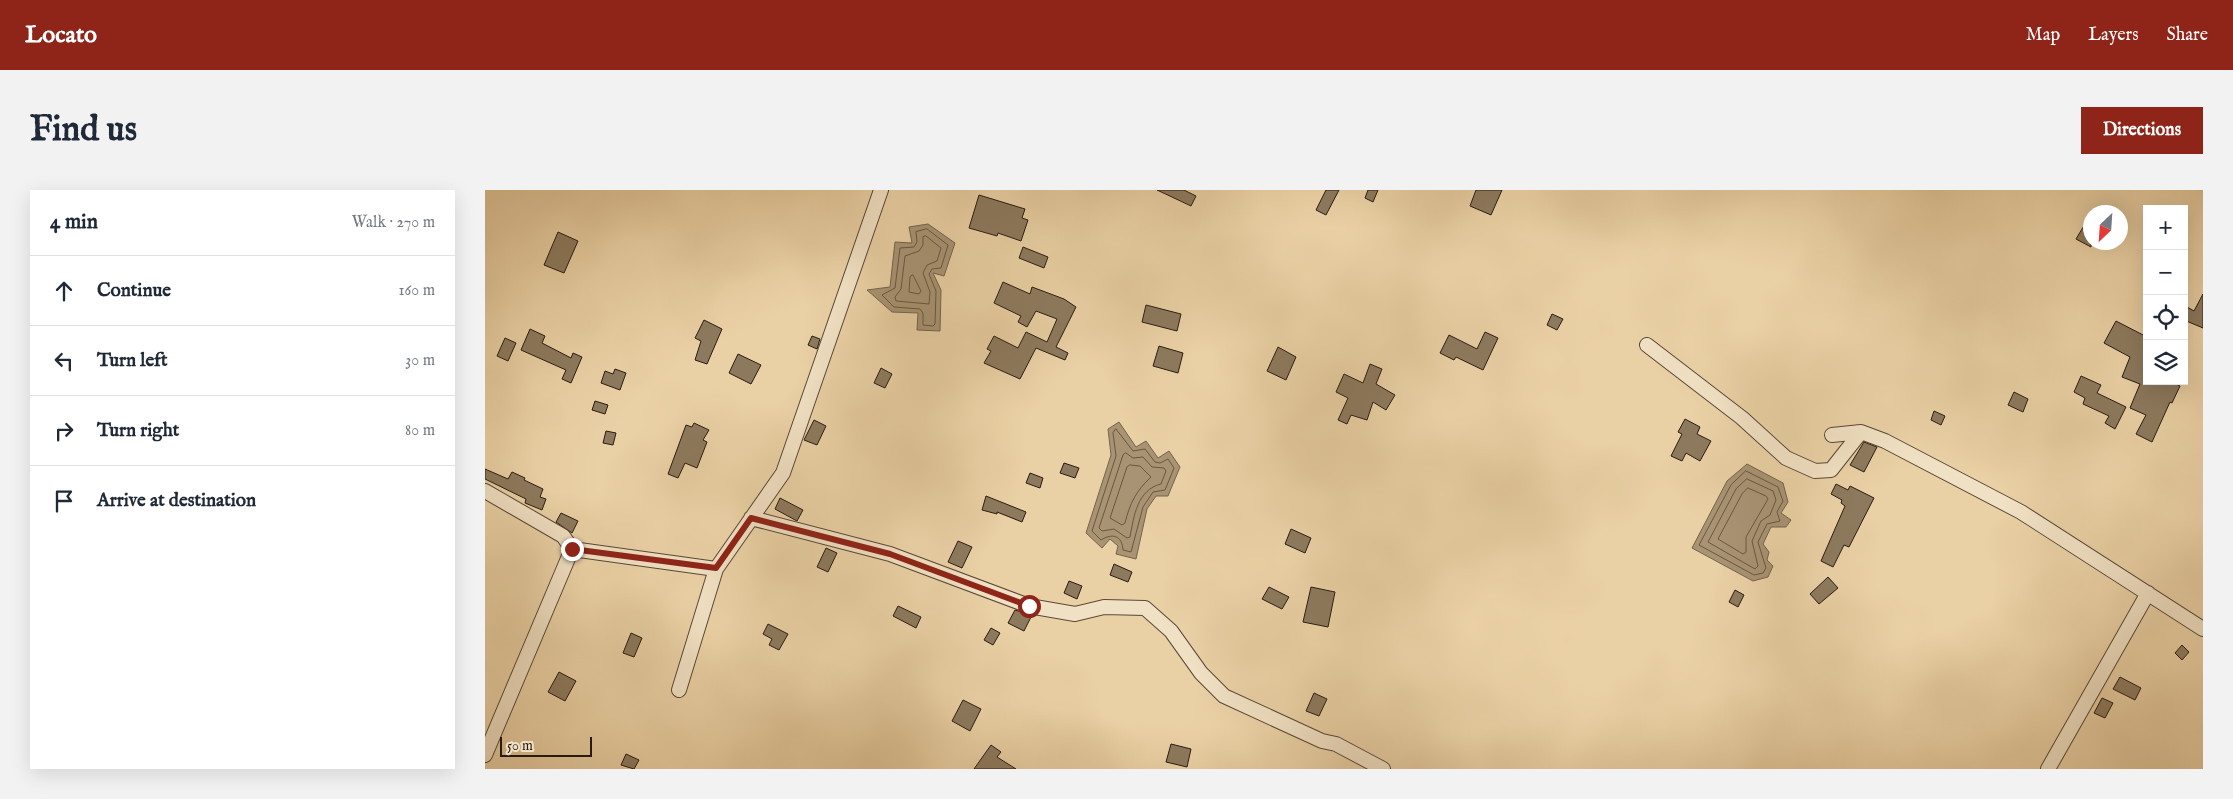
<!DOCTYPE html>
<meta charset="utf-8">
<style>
body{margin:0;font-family:"IM FELL English",serif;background:#f2f2f3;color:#1f2937}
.controls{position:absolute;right:15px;top:15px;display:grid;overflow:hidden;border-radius:0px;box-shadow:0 5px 20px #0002}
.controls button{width:45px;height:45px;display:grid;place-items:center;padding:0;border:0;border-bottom:1px solid #e0e1e3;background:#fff;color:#1f2937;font:25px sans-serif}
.compass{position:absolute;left:1598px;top:15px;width:45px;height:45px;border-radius:50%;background:#fff;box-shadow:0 5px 20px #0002;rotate:205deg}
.scale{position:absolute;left:15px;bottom:12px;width:92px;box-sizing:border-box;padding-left:5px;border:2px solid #291b12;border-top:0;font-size:14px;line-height:18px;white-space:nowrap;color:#291b12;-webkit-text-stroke:4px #f1e1c4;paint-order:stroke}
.stop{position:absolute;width:15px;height:15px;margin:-11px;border:4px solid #8f2418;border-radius:50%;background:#fff}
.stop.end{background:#8f2418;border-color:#fff;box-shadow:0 1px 5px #0008}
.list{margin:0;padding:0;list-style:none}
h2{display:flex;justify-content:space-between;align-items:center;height:65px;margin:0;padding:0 20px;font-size:21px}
h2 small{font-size:16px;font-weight:400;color:#747a83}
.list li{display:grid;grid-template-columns:32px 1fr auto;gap:15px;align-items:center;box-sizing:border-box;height:70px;padding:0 20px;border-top:1px solid #e0e1e3}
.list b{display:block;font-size:19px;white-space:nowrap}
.list em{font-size:16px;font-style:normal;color:#747a83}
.icon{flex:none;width:28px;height:28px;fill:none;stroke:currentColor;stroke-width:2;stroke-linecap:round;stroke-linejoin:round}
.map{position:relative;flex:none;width:1718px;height:579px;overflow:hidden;border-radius:0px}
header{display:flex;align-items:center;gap:30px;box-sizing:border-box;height:70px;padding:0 25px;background:#8f2418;color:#fff}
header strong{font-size:24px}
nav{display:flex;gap:28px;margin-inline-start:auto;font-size:18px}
.intro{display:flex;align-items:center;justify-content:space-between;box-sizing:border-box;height:120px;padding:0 30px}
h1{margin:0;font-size:35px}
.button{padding:12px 22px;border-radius:0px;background:#8f2418;color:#fff;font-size:18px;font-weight:700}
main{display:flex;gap:30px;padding:0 30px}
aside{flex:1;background:#fff;border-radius:0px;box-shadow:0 5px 20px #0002}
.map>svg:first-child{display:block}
</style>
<header>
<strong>Locato</strong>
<nav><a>Map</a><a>Layers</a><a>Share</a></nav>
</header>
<div class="intro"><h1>Find us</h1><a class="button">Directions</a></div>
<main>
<aside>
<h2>4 min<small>Walk · 270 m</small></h2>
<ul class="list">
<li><svg class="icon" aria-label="ahead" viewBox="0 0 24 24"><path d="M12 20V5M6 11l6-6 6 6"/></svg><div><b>Continue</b></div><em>160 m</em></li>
<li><svg class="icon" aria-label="left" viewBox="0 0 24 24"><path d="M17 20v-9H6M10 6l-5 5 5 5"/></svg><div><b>Turn left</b></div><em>30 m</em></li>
<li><svg class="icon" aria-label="right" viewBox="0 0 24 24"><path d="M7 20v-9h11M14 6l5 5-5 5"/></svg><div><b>Turn right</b></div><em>80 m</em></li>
<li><svg class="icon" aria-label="arrive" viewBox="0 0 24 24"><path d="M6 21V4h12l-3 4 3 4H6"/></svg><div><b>Arrive at destination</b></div></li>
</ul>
</aside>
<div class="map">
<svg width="1718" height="579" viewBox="0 0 1718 579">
<rect width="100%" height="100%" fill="#ead1a5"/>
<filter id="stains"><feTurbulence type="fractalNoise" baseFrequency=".004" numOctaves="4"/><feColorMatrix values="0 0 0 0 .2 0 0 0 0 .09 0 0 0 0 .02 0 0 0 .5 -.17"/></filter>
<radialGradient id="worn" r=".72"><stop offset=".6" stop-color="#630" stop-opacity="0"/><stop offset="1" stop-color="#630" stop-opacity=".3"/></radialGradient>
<path fill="#a89373" stroke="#75634c" d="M443,34L470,53L459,86L448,83L456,100L455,141L432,140L433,123L407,122L382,100L405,97L410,52L427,53L424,37Z
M634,232L651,257L661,251L673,268L684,261L695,277L683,306H671L662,319L651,369L631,364L633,356L625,349L617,358L601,343L626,265L623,239Z
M1262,274L1298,293L1303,312L1296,323L1306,330L1301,337H1286L1278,354L1284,362L1282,370L1288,376L1283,387L1268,391L1207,358L1242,291Z"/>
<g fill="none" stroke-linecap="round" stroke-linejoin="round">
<path stroke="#685742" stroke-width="1" d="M442,39L463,55L456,78L447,79L444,84L451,101L450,134L448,136L438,135V123L435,119L409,117L397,105L410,98L415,58L429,57L432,52L431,42Z
M441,46L456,58L452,71L442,75L438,83L445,102L444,114L411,111L410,107L416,99L420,66L434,61L438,55V47Z
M428,85L436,101L434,104L424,102L425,87Z
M631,239L648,261L660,259L670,272L675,273L683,269L689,278L680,300L668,302L658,317L646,362L638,360C637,345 627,343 616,350L607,341L631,266L628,243Z
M641,263L648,268L658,267L667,277L679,278L681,281L676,294C652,300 649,326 645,347L642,348L629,339L617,341L614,338L638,265Z
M645,275L655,276L666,287C651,301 645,313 640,333L637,335L625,328L642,277Z
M1261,281L1293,297L1298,311L1292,322L1295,331L1282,334L1273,352L1281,378L1278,383L1269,385L1214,355L1246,295Z
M1262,289L1288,301L1291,310L1285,325L1276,331L1267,351L1273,376L1270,379L1223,352L1251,299Z
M1263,298L1281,306L1283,309L1261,347V362L1258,364L1233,349L1257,304Z"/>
</g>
<path fill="#8d7a5e" stroke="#291b12" d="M672,0H699L711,6L706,16Z
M841,0H854L841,25L831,20Z
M883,0H893L888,12L880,8Z
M991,0H1017L1006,25L985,16Z
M494,5L540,19L537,28L543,30L536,51L513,43L512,46L484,38Z
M1606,24V57L1591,49Z
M73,42L93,51L79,83L59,75Z
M538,57L563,67L559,78L534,68Z
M518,92L545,104L547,97L579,109L591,117L571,157L583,163L580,170L551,158L535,189L499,173L506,161L502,159L509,146L533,158L541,142L562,152L572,129L551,121L542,137L533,132L536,126L509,113Z
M1718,104V138L1699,130L1702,117L1709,121Z
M661,115L696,124L692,141L657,132Z
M1067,124L1078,129L1072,140L1062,135Z
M219,130L237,139L222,174L210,170L216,151L210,148Z
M1631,131L1662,147V191H1685L1695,196L1687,213L1685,212L1667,252L1651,244L1661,225L1645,218L1655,194L1637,187L1645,167L1619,153Z
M45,139L60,146L57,153L86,168L88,163L97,167L86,193L77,189L81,180L36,160Z
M1000,142L1013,148L998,180L971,167L969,170L955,163L964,145L992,159Z
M327,146L335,149L332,159L323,155Z
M20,148L31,153L23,171L12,166Z
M674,156L698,163L693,183L668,176Z
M793,157L811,167L801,190L782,181Z
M253,164L276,175L266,194L244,183Z
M885,174L897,179L891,194L910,205L901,220L888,212L882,230L866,225L862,234L853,230L863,208L851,202L859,184L878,193Z
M396,178L407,184L400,198L389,193Z
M130,179L141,183L135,200L116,193L120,181L128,184Z
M1596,186L1616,195L1612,203L1641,217L1630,239L1620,233L1624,226L1598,214L1600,208L1589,202Z
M1529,202L1543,209L1538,222L1523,215Z
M110,211L123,215L120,224L107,220Z
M1449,221L1460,226L1456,235L1446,230Z
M1200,229L1215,237L1212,244L1226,251L1215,271L1201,263L1197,271L1186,266L1197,244L1193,242Z
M329,230L341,236L332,255L319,250Z
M209,233L224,240L218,250L222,252L212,278L200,273L193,288L183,284L201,235L207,237Z
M121,241L131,243L128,255L118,253Z
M1379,252L1392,257L1379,282L1365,275Z
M579,273L594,278L590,288L575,283Z
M0,279L23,289L27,282L40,288L39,290L58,299L55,307L61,309L57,320L40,313L41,309L0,289Z
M545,283L558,288L555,298L541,293Z
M1351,294L1363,300L1365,296L1389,308L1364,357L1359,355L1348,377L1336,371L1360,316L1356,313L1357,310L1346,304Z
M501,306L541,322L537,332L512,322V324L497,320Z
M295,308L318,320L312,331L290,319Z
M76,323L93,331L87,343L71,332Z
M806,339L826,348L820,363L800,354Z
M473,351L487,357L477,378L463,372Z
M341,358L352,363L343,382L332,377Z
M629,374L647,382L643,392L625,385Z
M1343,387L1353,398L1334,414L1325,404Z
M584,391L597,396L592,409L579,403Z
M784,397L804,407L797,419L777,409Z
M826,397L850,402L843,437L818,432Z
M1250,400L1259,405L1253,417L1244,412Z
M413,416L436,427L431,438L408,426Z
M530,420L547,425L539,441L523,433Z
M283,434L303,444L294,460L284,455L287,449L278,444Z
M506,438L515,443L508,455L499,450Z
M146,443L157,448L149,467L138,463Z
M1697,455L1704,462L1697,470L1690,463Z
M74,482L91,491L80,511L63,502Z
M1635,487L1656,498L1650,510L1628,499Z
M829,503L842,509L834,526L821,521Z
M1617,508L1628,513L1620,528L1609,523Z
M478,510L496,519L485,541L467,531Z
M686,554L706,559L702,577L681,572Z
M506,555L516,562L512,567L531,579H489Z
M141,564L154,570L149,579L136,575Z"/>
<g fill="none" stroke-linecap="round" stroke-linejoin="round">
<defs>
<path id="minor" d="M1162,155L1257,228L1301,268L1330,281L1346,280L1376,242L1400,251L1536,322L1718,439
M1347,245L1376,242
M0,301L78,346L87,359
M266,328L405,364L544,416L590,424L619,417L660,418L686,441L716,483L739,506L837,551L851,554L898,579
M194,500L231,379
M0,565L87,359L231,379L298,283L396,0
M1563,579L1663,403"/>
</defs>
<use href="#minor" stroke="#594837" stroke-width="16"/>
<use href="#minor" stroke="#f1e1c4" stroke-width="14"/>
</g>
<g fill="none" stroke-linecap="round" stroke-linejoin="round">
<path stroke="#8f2418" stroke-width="6" d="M87,359L231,378L266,328L405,364L544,416"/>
</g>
<rect width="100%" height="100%" filter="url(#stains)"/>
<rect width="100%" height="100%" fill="url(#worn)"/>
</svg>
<div class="controls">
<button>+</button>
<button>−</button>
<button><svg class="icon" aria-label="locate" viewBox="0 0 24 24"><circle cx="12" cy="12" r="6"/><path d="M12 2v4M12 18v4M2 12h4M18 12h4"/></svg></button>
<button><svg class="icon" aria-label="layers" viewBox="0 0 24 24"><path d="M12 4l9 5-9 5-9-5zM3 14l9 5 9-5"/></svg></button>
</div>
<svg class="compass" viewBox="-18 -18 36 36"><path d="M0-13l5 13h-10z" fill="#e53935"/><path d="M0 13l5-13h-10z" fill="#747a83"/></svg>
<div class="scale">50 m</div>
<div class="stop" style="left:544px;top:416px"></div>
<div class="stop end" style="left:87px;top:359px"></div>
</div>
</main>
